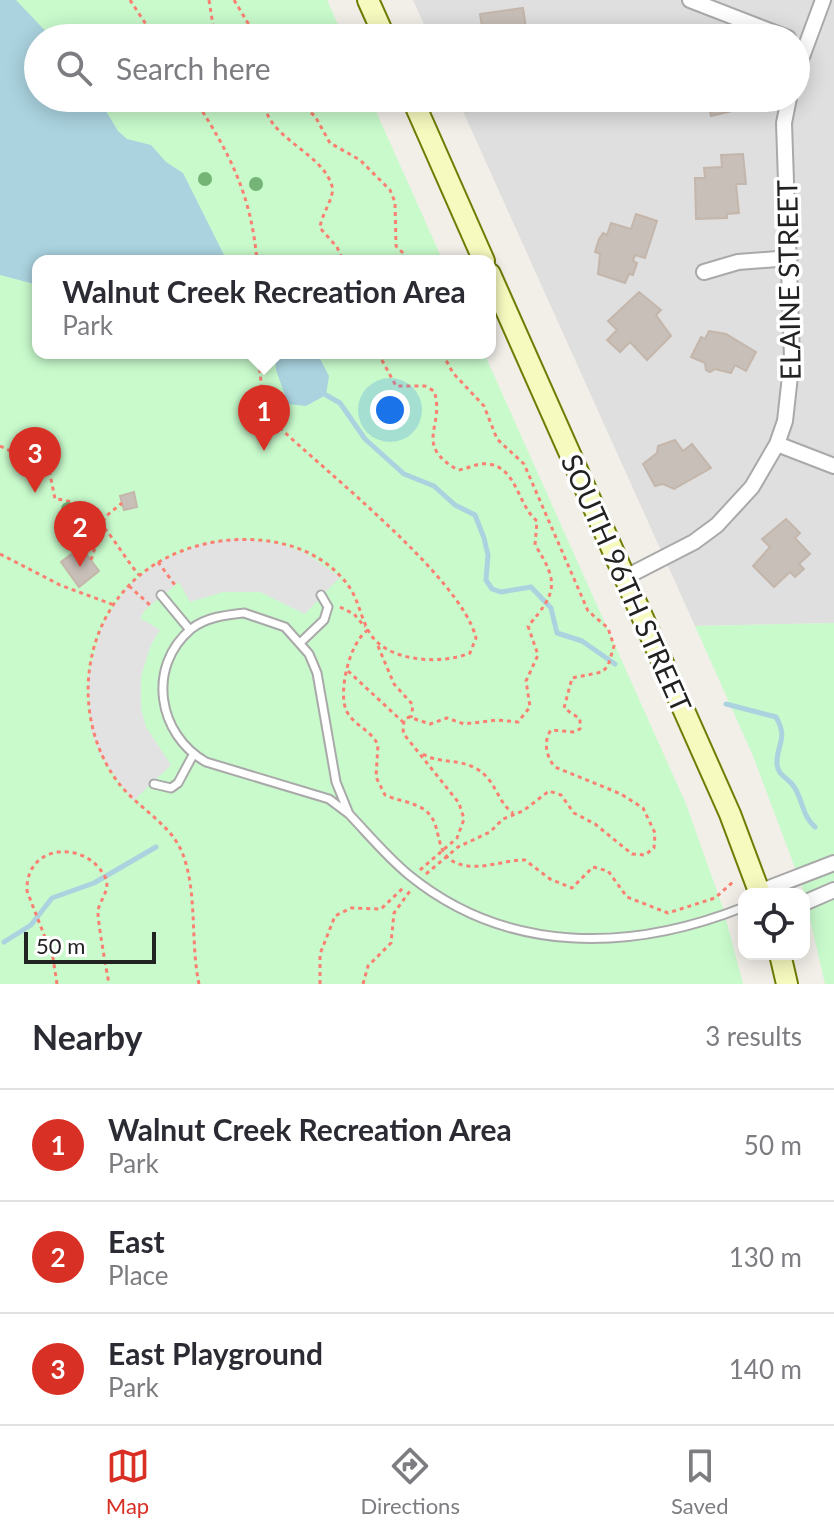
<!DOCTYPE html>
<style>
body{margin:0;font-family:Lato,sans-serif;background:#f2f2f3;color:#2b2b33}
.controls{position:absolute;right:24px;bottom:24px;display:grid;overflow:hidden;border-radius:16px;box-shadow:0 4px 20px #0003}
.controls button{width:72px;height:72px;display:grid;place-items:center;padding:0;border:0;border-bottom:2px solid #e1e1e2;background:#fff;color:#2b2b33;font:40px sans-serif}
.scale{position:absolute;left:24px;bottom:20px;width:132px;box-sizing:border-box;padding-left:8px;border:4px solid #222;border-top:0;font-size:22px;line-height:28px;white-space:nowrap;color:#222;-webkit-text-stroke:6px #fff;paint-order:stroke}
.you{position:absolute;left:390px;top:410px;width:28px;height:28px;margin:-20px;border:6px solid #fff;border-radius:50%;background:#1a73e8;box-shadow:0 0 0 12px #1a73e833}
.badge{display:grid;place-items:center;width:52px;height:52px;border-radius:50%;background:#d93025;color:#fff;font-size:26px;font-weight:700}
.pin{position:absolute;translate:-50% -66px;filter:drop-shadow(0 2px 4px #0008)}
.pin::after{content:'';position:absolute;top:42px;width:28px;height:24px;background:inherit;clip-path:polygon(0 0,100% 0,50% 100%)}
.popup{position:absolute;left:32px;top:255px;width:464px;height:104px;box-sizing:border-box;display:grid;place-content:center;border-radius:16px;background:#fff;filter:drop-shadow(0 2px 6px #0005);font-size:26px;white-space:nowrap;color:#7c7c81}
.popup b{font-size:30px;color:#2b2b33}
.popup::after{content:'';position:absolute;left:50%;top:100%;margin-left:-16px;border:16px solid transparent;border-top-color:#fff}
.list{margin:0;padding:0;list-style:none}
h2{display:flex;justify-content:space-between;align-items:center;height:104px;margin:0;padding:0 32px;font-size:34px}
h2 small{font-size:26px;font-weight:400;color:#7c7c81}
.list li{display:grid;grid-template-columns:52px 1fr auto;gap:24px;align-items:center;box-sizing:border-box;height:112px;padding:0 32px;border-top:2px solid #e1e1e2}
.list b{display:block;font-size:30px;white-space:nowrap}
.list p{margin:0;font-size:26px;white-space:nowrap;color:#7c7c81}
.list em{font-size:26px;font-style:normal;color:#7c7c81}
.icon{flex:none;width:44px;height:44px;fill:none;stroke:currentColor;stroke-width:2;stroke-linecap:round;stroke-linejoin:round}
.map{position:relative;flex:none;width:834px;height:984px;overflow:hidden}
.search{position:absolute;background:#fff;box-shadow:0 4px 20px #0003;left:24px;right:24px;top:24px;height:88px;display:flex;align-items:center;gap:20px;box-sizing:border-box;padding:0 28px;border-radius:44px;color:#7c7c81;font-size:30px}
.sheet{height:440px;background:#fff}
nav{display:flex;justify-content:space-around;align-items:center;box-sizing:border-box;height:112px;border-top:2px solid #e1e1e2;background:#fff;font-size:22px;color:#7c7c81}
nav a{display:grid;justify-items:center;gap:4px}
nav .on{color:#d93025}
.map>svg:first-child{display:block}
</style>
<div class="map">
<svg width="834" height="984" viewBox="0 0 834 984">
<rect width="100%" height="100%" fill="#f2efe9"/>
<path fill="#e0dfdf" d="M413,0H834V623L695,626L457,98H796V38H430Z"/>
<path fill="#c8facc" d="M0,0H327L344,38H38V98H370L443,261H38V353H484L686,804L723,908L743,984H0Z
M834,623V984H825L803,889L753,756L695,626Z"/>
<path fill="#e2e2e2" d="M239,538L280,544L305,553L340,577L305,614L260,592H223L190,602L179,582L145,610L140,618L160,630L151,645L141,676V709L146,727L171,765L133,801L100,755L91,731L88,677L102,626L126,588L158,562L204,543Z"/>
<path fill="#aad3df" d="M0,0H16L52,38H38V98H98L118,131L127,139L151,145L166,162L183,173L227,261H38V285L0,275Z
M275,353H317L329,376L326,395L306,406L288,404L276,370Z"/>
<g fill="none" stroke-linecap="round" stroke-linejoin="round">
<path stroke="#aad3df" stroke-width="5" d="M326,395L340,403L365,439L404,474L434,486L455,505L475,515L484,538L488,555L486,580L492,589L501,592L531,587L551,608L557,633L582,641L615,664
M726,704L776,717C789,740 776,744 777,764C778,775 786,777 792,784C803,797 801,815 815,827
M4,942L31,925L52,898L94,883L156,847"/>
</g>
<path fill="#c7bfb8" stroke="#c4b6ab" stroke-width="2" d="M523,8L526,28L543,38H491L482,27L480,14Z
M708,98H746L745,108L711,116Z
M743,154L746,184H736L739,213L727,214V218L696,219L695,178H705L704,168L722,167L721,155Z
M636,214L657,221L645,258L635,255L633,261L637,263L633,275L629,274L625,283L598,274L600,254L595,252L599,239L603,233L607,235L611,223L631,229Z
M639,292L661,310L656,315L671,336L647,360L630,342L620,352L607,340L617,330L608,321Z
M709,331L726,334L756,352L746,371L735,365L731,373L715,369L710,372L706,370L705,363L691,357L701,337L705,339Z
M675,440L683,451L692,444L711,468L674,489L663,484L655,486L643,464L657,453L658,446Z
M134,492L137,507L124,510L120,496Z
M786,519L800,533L795,538L810,554L799,564L804,569L795,577L790,572L774,587L753,566L770,547L762,539Z
M81,547L99,571L79,587L61,562Z"/>
<g fill="none" stroke-linecap="round" stroke-linejoin="round">
<defs>
<path id="service" d="M161,595L190,630
M244,613L285,627L309,654L317,673L336,782L349,814L329,799L206,762C158,735 146,667 191,629C206,617 226,615 244,613Z
M301,642L324,620L328,607L321,595
M154,784L171,788L178,783L193,755
M349,814C368,834 387,857 409,875C507,955 631,952 744,907"/>
<path id="minor" d="M690,0L788,38
M796,73L823,0
M704,272L738,262L790,258
M777,444L834,466
M624,578L694,542L717,525L752,487L777,444L785,421L792,358L784,123L789,98
M759,892L834,863
M804,903L834,890"/>
<path id="secondary" d="M368,0L385,38
M412,98L484,261
M490,274L730,814L760,894
M780,954L787,984"/>
</defs>
<use href="#service" stroke="#a9a9a9" stroke-width="11"/>
<use href="#minor" stroke="#a9a9a9" stroke-width="18"/>
<use href="#secondary" stroke="#707d05" stroke-width="24"/>
<path stroke="#fa8072" stroke-width="3" stroke-dasharray="4 4" stroke-linecap="butt" d="M130,0L155,38
M209,0L215,38
M234,0L257,38
M194,98C230,154 251,194 257,261
M265,98C261,136 322,151 332,186C335,198 321,214 320,228L337,247L343,261
M292,98L315,116L330,143L360,160L390,190L395,202L396,246L407,257L418,261
M378,353L396,386H425L434,391C446,426 412,444 458,470C468,469 478,462 489,464C517,468 518,506 537,521L535,545C559,582 557,593 528,626L538,655L526,681L530,707L518,722L497,720L464,724L447,718L430,724L409,717L404,720L403,733L459,803L464,819L457,838L420,870
M0,446L49,469L55,499C97,501 115,547 139,575
M0,554L60,585L114,605
M91,560L105,517L122,503
M158,562L175,585
M129,586L150,605
M340,607L354,614L365,627
M368,630C350,641 337,693 347,712C355,726 371,730 378,745L376,777L385,795C398,801 415,802 426,811C446,827 429,861 468,866C487,868 506,860 525,860L550,879L572,888L593,867L608,871L627,897L668,913L715,898L735,880
M378,646L394,684L413,705L411,718
M348,671L403,722
M423,754C439,764 458,758 477,769C496,780 497,802 513,813
M426,874L458,847L490,832L503,819L523,811L549,791L561,795L574,813L595,824L632,854L645,855L654,848L655,833L643,808L621,794L555,767C546,757 543,741 551,730L574,732L580,729V719L564,708L572,678L602,672L608,666L614,646L608,628L588,611L524,464L497,439L484,406L453,373L442,353
M57,984L53,958L27,891C25,845 83,839 104,875C112,888 101,898 98,910C97,919 107,973 109,984
M199,984C190,942 198,892 182,852C169,822 136,807 117,781C65,709 84,598 168,557C224,529 311,531 350,588C361,605 362,628 377,642C398,662 444,664 470,653L476,638C461,577 324,471 276,424L263,401L258,353
M320,984V954L335,916L351,908L381,909L404,887
M363,984L368,966L391,943L394,913L410,891"/>
<use href="#service" stroke="#fff" stroke-width="7"/>
<use href="#minor" stroke="#fff" stroke-width="14"/>
<use href="#secondary" stroke="#f7fabf" stroke-width="20"/>
</g>
<g fill="#74b475">
<circle cx="205" cy="179" r="7"/>
<circle cx="256" cy="184" r="7"/>
<circle cx="68" cy="509" r="7"/>
</g>
<g text-anchor="middle" dominant-baseline="central" stroke-width="7" stroke-linejoin="round" paint-order="stroke">
<g font-size="28" fill="#222" stroke="#fff">
<text transform="translate(788 280) rotate(-91)">ELAINE STREET</text>
<text transform="translate(627 583) rotate(66)">SOUTH 96TH STREET</text>
</g>
</g>
</svg>
<div class="controls">
<button><svg class="icon" aria-label="locate" viewBox="0 0 24 24"><circle cx="12" cy="12" r="6"/><path d="M12 2v4M12 18v4M2 12h4M18 12h4"/></svg></button>
</div>
<div class="scale">50 m</div>
<div class="you"></div>
<div class="pin badge" style="left:264px;top:451px">1</div>
<div class="popup"><b>Walnut Creek Recreation Area</b>Park</div>
<div class="pin badge" style="left:80px;top:567px">2</div>
<div class="pin badge" style="left:35px;top:493px">3</div>
<div class="search"><svg class="icon" aria-label="search" viewBox="0 0 24 24"><circle cx="10" cy="10" r="6"/><path d="M15 15l6 6"/></svg>Search here</div>
</div>
<section class="sheet">
<h2>Nearby<small>3 results</small></h2>
<ul class="list">
<li><span class="badge">1</span><div><b>Walnut Creek Recreation Area</b><p>Park</p></div><em>50 m</em></li>
<li><span class="badge">2</span><div><b>East</b><p>Place</p></div><em>130 m</em></li>
<li><span class="badge">3</span><div><b>East Playground</b><p>Park</p></div><em>140 m</em></li>
</ul>
</section>
<nav>
<a class="on"><svg class="icon" aria-label="map" viewBox="0 0 24 24"><path d="M3 6l6-2 6 2 6-2v14l-6 2-6-2-6 2zM9 4v14M15 6v14"/></svg>Map</a>
<a><svg class="icon" aria-label="directions" viewBox="0 0 24 24"><path d="M12 3l9 9-9 9-9-9zM9 14v-3h6M13 9l2 2-2 2"/></svg>Directions</a>
<a><svg class="icon" aria-label="saved" viewBox="0 0 24 24"><path d="M7 4h10v16l-5-4-5 4z"/></svg>Saved</a>
</nav>
